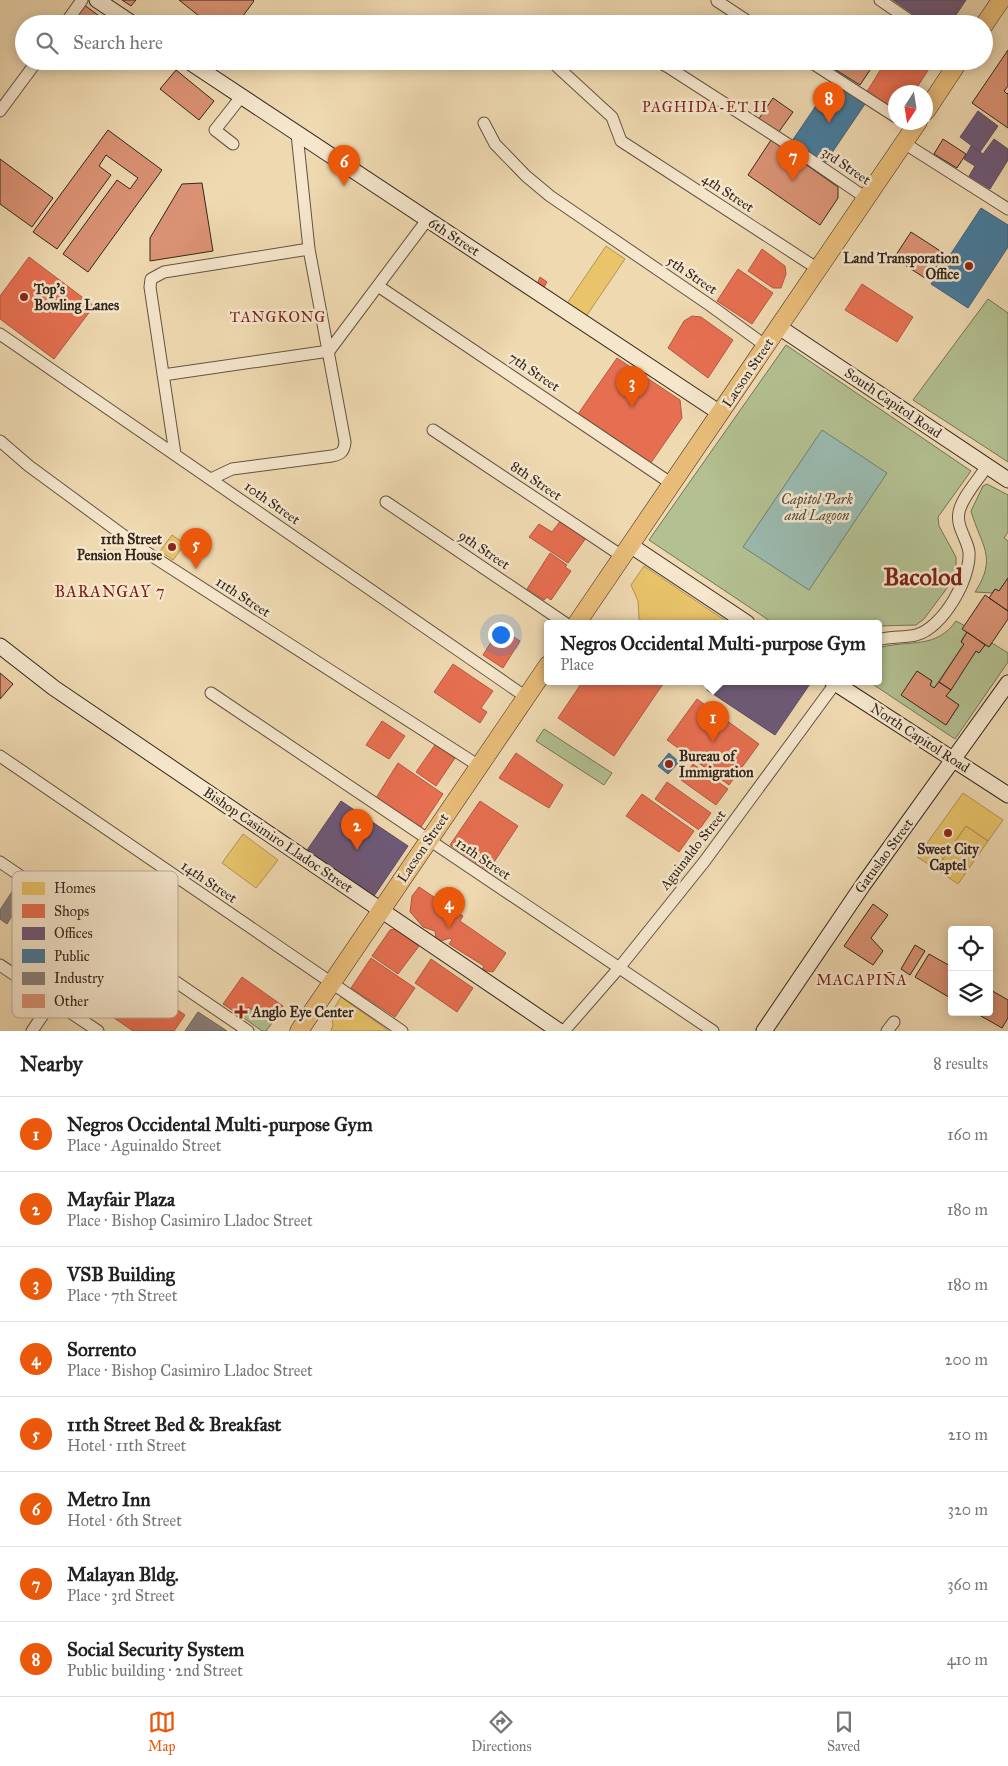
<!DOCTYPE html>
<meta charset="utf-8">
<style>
body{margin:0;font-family:"IM FELL Great Primer",serif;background:#f2f2f2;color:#222}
.controls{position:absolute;right:15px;bottom:15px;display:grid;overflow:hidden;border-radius:5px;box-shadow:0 2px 12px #0003}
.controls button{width:45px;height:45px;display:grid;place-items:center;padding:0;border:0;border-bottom:1px solid #e0e0e0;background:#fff;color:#222;font:25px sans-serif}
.compass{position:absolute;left:888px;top:85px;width:45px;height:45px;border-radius:50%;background:#fff;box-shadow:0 2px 12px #0003;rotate:192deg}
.you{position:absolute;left:500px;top:634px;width:18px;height:18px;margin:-12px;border:4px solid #fff;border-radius:50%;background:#1a73e8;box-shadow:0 0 0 8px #1a73e833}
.badge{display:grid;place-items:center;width:32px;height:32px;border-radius:50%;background:#ea580c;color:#fff;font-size:16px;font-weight:700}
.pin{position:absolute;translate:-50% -41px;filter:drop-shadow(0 1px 2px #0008)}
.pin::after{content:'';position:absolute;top:26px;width:18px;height:15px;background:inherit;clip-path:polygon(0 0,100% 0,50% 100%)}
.popup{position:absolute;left:544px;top:620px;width:338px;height:65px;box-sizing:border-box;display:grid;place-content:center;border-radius:5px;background:#fff;filter:drop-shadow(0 1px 4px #0005);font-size:16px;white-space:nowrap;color:#767676}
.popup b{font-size:19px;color:#222}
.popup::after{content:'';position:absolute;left:50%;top:100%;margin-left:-10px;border:10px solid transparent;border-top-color:#fff}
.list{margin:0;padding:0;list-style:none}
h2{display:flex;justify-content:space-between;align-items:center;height:65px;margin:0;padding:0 20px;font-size:21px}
h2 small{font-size:16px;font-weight:400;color:#767676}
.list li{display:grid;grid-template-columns:32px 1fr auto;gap:15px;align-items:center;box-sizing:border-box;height:75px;padding:0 20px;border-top:1px solid #e0e0e0}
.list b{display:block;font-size:19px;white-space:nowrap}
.list p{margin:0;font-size:16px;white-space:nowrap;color:#767676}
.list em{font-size:16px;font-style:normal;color:#767676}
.icon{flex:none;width:28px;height:28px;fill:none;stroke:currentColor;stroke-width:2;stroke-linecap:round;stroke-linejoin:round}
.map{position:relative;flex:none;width:1008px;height:1031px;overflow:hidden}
.search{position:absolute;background:#fff;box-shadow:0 2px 12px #0003;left:15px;right:15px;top:15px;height:55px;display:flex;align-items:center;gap:12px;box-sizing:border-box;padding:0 18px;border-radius:28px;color:#767676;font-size:19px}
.sheet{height:665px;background:#fff}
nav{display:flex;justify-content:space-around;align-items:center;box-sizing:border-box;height:70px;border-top:1px solid #e0e0e0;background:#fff;font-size:14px;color:#767676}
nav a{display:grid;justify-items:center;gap:2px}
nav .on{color:#ea580c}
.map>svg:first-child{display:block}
</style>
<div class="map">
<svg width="1008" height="1031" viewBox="0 0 1008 1031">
<rect width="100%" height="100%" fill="#efd9b1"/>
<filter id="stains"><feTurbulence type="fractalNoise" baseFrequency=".004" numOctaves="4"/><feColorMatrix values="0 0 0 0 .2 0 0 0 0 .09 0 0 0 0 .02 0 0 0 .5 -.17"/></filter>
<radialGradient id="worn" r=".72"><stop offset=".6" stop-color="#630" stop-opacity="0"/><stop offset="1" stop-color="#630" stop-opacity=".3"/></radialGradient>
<path fill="#b3c091" stroke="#737358" d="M988,299L1008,313V462L913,400Z
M786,345L971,471L938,517L939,526L956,557V570L953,580L924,619L916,625L878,626V623H773L649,540Z
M987,484L1008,495V532L1004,538L1008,541V578L999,591L995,589L992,593L975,592C998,557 981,546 971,511L983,486Z
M956,621L965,626L963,630L967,632L961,641L964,644L934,688L930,685L932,681L917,671L946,725L959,705L946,696L976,651L979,653L985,645L989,647L992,643L1008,653V662L955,739L868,681H878V650L882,647C911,640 936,649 956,621Z
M544,729L612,773L604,785L536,741Z
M248,1007L272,1023L266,1031H262L241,1016Z"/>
<path fill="#9abaaf" stroke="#717f75" d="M822,430L887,473L809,590L743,547Z"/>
<path fill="#e9c46a" stroke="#b29553" d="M606,246L625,259L585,318L566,305Z
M172,535L185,544L173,560L160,551Z
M644,566L720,617L730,623H646L639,619L638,601L631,585Z
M963,793L1003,820L988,841L966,826L936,869L917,857Z
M966,826L988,841L958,884L936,869Z
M243,834L278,860L256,888L222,863Z
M341,997L389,1031H331L333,1025L331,1013Z"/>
<path fill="#e76f51" stroke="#b15942" d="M886,61H934L914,92H896V111L866,93Z
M762,249L785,266L786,274L781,288H773L748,271Z
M29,257L94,306L54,359L0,319V296Z
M738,269L773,293L752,324L717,301Z
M540,277L547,282L543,289L537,284Z
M862,284L913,317L897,342L845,310Z
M692,316L701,317L733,340L708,378L668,348L684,321Z
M617,358L680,400L682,418L650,464L578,414Z
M561,520L586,538L568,563L529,537L539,524L552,532Z
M550,553L567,565L565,567L571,571L551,600L547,597L544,600L527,589Z
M500,628L520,641L503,668L483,655Z
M453,664L493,691L481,708L487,712L480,723L434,692Z
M583,681H665L614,756L558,718Z
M697,699L759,744L729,785L667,740Z
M382,721L405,736L389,759L366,745Z
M435,745L455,758L436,786L416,772Z
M516,753L563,785L549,808L499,778Z
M398,763L443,794L421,827L376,798Z
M693,764L728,789L716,805L681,780Z
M667,782L711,813L699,830L655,799Z
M642,794L694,831L679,852L626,816Z
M480,801L518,826L488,871L450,845Z
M419,887L463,916L460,921L506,953L493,972L482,970L484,966L449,944L452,940L450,938L441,941L436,939L435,931L423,927L412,914L410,912L412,896Z
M395,929L419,946L398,974L372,956L390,930Z
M371,958L415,988L395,1017L351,988Z
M431,959L473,988L457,1012L415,983Z
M115,967L185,1015L174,1031H133L91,1002Z
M242,977L283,1006L272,1023L248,1007L241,1016L223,1004Z"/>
<path fill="#6d597a" stroke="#5c4a5e" d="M893,0H966L950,24H927Z
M978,111L998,126L980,152L960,137Z
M994,139L1008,149V160L990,189L969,176L975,166L964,159L971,146L983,154Z
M713,681H812L775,735L707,690Z
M341,801L408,846L372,899L305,853Z"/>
<path fill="#457b9d" stroke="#406277" d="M832,82L865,104L825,163L792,141Z
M981,208L1008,225V247L968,308L931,284Z
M669,753L679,762L668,774L658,766Z"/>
<path fill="#8a817c" stroke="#706660" d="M17,884L34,895L22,913L16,909L7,924L0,919V910Z
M35,907L59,922L41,948L18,933Z
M74,933L110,961L92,983L56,954Z
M198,1012L227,1031H185Z"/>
<path fill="#db9375" stroke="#33261e" d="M122,0H136L131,6Z
M179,0H253L254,1L237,24H209Z
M83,4L110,24H69Z
M871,17L882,24H866Z
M1008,50V86L1004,91L1007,94L1008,93V128L972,103Z
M101,61H117L111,69Z
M842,61H876L860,85L836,70Z
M176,70L214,101L199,120L160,89Z
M773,98L793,112L778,133L758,120Z
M108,130L162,170L88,272L63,254L117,180L130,189L138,178L106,155L99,166L111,175L57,249L33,232Z
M943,139L966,154L957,168L934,154Z
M771,140L838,187V198L820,225L748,175Z
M0,159L53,198L32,227L0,204Z
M202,183L213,251L150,261V238L182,184Z
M911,232L945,254L928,280L894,258Z
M1008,578V611L989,598L995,589L999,591Z
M985,595L1008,611V619L989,647L962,629Z
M967,632L985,645L979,653L976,651L951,690L939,682L964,644L961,642Z
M917,671L932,681L930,685L934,688L939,682L951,690L946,696L959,705L946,725L901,695Z
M0,673L13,684L0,699Z
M873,904L888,915L871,938L883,951L873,965L844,946Z
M915,945L925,951L910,975L901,969Z
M929,954L952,967V999L915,977Z
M989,989L1008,1000V1018L1002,1028L974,1012H989Z"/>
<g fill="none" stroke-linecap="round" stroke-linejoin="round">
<defs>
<path id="street" d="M880,0L915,24
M717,1L752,24
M65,24L82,0
M551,61L612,117L621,141L818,269
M657,61L668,67L786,143L866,198
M809,61L896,117
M0,111L37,61
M484,123L495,144L526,176L550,196L711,306L766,346
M904,143L1008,209
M233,144L215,130L241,97
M378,286L672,484
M0,334L526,697
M163,375L329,351L427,220
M433,430L622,556
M0,441L29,466L146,552L479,766
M175,454L150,287L151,279L164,272L309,249
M211,479L232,469L332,456C341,454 344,452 345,442L309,249L297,134
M386,502L565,623
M878,640C890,636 904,638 916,635C943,628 971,578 969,552C967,538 956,527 959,512C962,497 979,479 987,466
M211,693L713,1031
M0,756L402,1031
M0,862L248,1031
M0,965L98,1031
M32,1031L53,1000
M564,1031L619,968L704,862L837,681
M887,1031L894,1022"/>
<path id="secondary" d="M97,0L133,24
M188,61L720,413
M779,327L1008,480
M630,545L747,623
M0,646L54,688L559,1031
M832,681L1008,795
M764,1031L863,885L1008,683"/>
<path id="primary" d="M984,25L1001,0
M926,111L959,61
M577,623L918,122
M299,1031L548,665"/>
</defs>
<use href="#street" stroke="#625343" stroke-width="13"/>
<use href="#secondary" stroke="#33261e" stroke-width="17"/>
<use href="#primary" stroke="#33261e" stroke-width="19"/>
<use href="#street" stroke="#f5e6cc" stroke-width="11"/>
<use href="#secondary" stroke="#f5e6cc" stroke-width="15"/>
<use href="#primary" stroke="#e8bc78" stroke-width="18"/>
</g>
<g fill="#8f2418" stroke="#f5e6cc" stroke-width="2">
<circle cx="969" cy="266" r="5"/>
<circle cx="24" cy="297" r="5"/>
<circle cx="172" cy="547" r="5"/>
<circle cx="669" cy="764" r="5"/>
<circle cx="948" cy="833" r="5"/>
<path d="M238.5 1004.5h5v5h5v5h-5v5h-5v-5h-5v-5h5z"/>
</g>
<g text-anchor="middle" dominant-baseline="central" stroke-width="5" stroke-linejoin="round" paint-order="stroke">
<g font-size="14" fill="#33261e" stroke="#f5e6cc">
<text transform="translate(846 166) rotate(34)">3rd Street</text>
<text transform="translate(728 193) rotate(33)">4th Street</text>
<text transform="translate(454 237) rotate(33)">6th Street</text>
<text transform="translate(692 275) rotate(34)">5th Street</text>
<text transform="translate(534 372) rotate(34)">7th Street</text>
<text transform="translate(748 373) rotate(-56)">Lacson Street</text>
<text transform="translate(893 403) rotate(34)">South Capitol Road</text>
<text transform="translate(536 481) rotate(34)">8th Street</text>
<text transform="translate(272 503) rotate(35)">10th Street</text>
<text transform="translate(484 550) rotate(34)">9th Street</text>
<text transform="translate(243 597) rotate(33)">11th Street</text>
<text transform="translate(920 738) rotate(33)">North Capitol Road</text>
<text transform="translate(278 840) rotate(34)">Bishop Casimiro Lladoc Street</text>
<text transform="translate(423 848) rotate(-56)">Lacson Street</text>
<text transform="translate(693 850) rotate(-52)">Aguinaldo Street</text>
<text transform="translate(884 856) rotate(-54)">Gatuslao Street</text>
<text transform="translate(483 859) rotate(34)">12th Street</text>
<text transform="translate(209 882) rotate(34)">14th Street</text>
</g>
<g font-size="14" font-weight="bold" fill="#33261e" stroke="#f5e6cc" text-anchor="start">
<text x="959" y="258" text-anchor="end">Land Transporation<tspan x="959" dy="16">Office</tspan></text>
<text x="34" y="289">Top's<tspan x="34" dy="16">Bowling Lanes</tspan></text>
<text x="162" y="539" text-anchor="end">11th Street<tspan x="162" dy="16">Pension House</tspan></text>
<text x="679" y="756">Bureau of<tspan x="679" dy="16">Immigration</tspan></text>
<text x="948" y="849" text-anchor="middle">Sweet City<tspan x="948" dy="16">Captel</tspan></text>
<text x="252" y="1012">Anglo Eye Center</text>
</g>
<g font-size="14" font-style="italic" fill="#534c3b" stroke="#f5e6cc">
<text x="817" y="499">Capitol Park<tspan x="817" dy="16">and Lagoon</tspan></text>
</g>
<g font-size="15" letter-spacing="1" fill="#7a1f14" stroke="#f5e6cc">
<text x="705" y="107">PAGHIDA-ET II</text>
<text x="278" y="317">TANGKONG</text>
<text x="862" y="980">MACAPIÑA</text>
</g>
<g font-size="16" letter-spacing="1" fill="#7a1f14" stroke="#f5e6cc">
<text x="110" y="591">BARANGAY 7</text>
</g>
<g font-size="24" font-weight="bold" fill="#7a1f14" stroke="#f5e6cc">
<text x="923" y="577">Bacolod</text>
</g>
</g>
<rect x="12" y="871" width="166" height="147" rx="8" fill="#f5e6cc" stroke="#bbac98" stroke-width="1"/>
<rect x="22" y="882" width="23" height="13" fill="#e9c46a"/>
<rect x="22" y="904" width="23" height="14" fill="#e76f51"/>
<rect x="22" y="927" width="23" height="13" fill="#6d597a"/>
<rect x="22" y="949" width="23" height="14" fill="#457b9d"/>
<rect x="22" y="972" width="23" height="13" fill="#8a817c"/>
<rect x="22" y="994" width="23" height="14" fill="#db9375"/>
<g font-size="14" fill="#33261e">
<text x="54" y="893">Homes</text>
<text x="54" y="916">Shops</text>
<text x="54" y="938">Offices</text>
<text x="54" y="961">Public</text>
<text x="54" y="983">Industry</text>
<text x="54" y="1006">Other</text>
</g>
<rect width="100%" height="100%" filter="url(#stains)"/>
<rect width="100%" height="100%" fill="url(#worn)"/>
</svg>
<div class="controls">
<button><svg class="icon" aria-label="locate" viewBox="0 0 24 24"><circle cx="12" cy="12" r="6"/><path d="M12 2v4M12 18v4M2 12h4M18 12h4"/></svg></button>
<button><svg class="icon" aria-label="layers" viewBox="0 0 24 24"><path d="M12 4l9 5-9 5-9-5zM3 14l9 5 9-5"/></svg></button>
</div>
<svg class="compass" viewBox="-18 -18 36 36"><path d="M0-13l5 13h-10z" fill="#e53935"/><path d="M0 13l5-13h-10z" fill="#767676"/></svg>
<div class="you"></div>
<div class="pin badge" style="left:713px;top:742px">1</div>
<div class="popup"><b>Negros Occidental Multi-purpose Gym</b>Place</div>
<div class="pin badge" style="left:357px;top:850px">2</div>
<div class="pin badge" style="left:632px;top:407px">3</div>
<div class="pin badge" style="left:449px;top:928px">4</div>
<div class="pin badge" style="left:196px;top:569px">5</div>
<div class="pin badge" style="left:344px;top:186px">6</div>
<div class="pin badge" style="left:793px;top:181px">7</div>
<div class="pin badge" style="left:829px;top:123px">8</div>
<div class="search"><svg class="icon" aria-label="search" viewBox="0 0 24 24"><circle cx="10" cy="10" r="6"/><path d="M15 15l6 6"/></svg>Search here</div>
</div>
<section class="sheet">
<h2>Nearby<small>8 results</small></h2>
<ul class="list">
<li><span class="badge">1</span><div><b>Negros Occidental Multi-purpose Gym</b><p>Place · Aguinaldo Street</p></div><em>160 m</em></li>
<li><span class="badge">2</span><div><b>Mayfair Plaza</b><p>Place · Bishop Casimiro Lladoc Street</p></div><em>180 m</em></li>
<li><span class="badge">3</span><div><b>VSB Building</b><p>Place · 7th Street</p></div><em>180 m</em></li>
<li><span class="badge">4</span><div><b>Sorrento</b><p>Place · Bishop Casimiro Lladoc Street</p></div><em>200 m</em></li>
<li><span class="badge">5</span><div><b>11th Street Bed &amp; Breakfast</b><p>Hotel · 11th Street</p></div><em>210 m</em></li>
<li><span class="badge">6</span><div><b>Metro Inn</b><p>Hotel · 6th Street</p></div><em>320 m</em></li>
<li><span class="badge">7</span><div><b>Malayan Bldg.</b><p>Place · 3rd Street</p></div><em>360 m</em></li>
<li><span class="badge">8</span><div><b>Social Security System</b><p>Public building · 2nd Street</p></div><em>410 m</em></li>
</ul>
</section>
<nav>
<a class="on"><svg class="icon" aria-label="map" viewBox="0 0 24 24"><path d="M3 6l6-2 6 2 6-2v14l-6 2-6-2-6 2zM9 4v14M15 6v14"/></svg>Map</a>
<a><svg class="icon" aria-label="directions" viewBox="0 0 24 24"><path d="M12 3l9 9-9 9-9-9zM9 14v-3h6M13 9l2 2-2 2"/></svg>Directions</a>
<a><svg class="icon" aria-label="saved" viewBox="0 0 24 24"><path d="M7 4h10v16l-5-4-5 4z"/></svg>Saved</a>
</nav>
